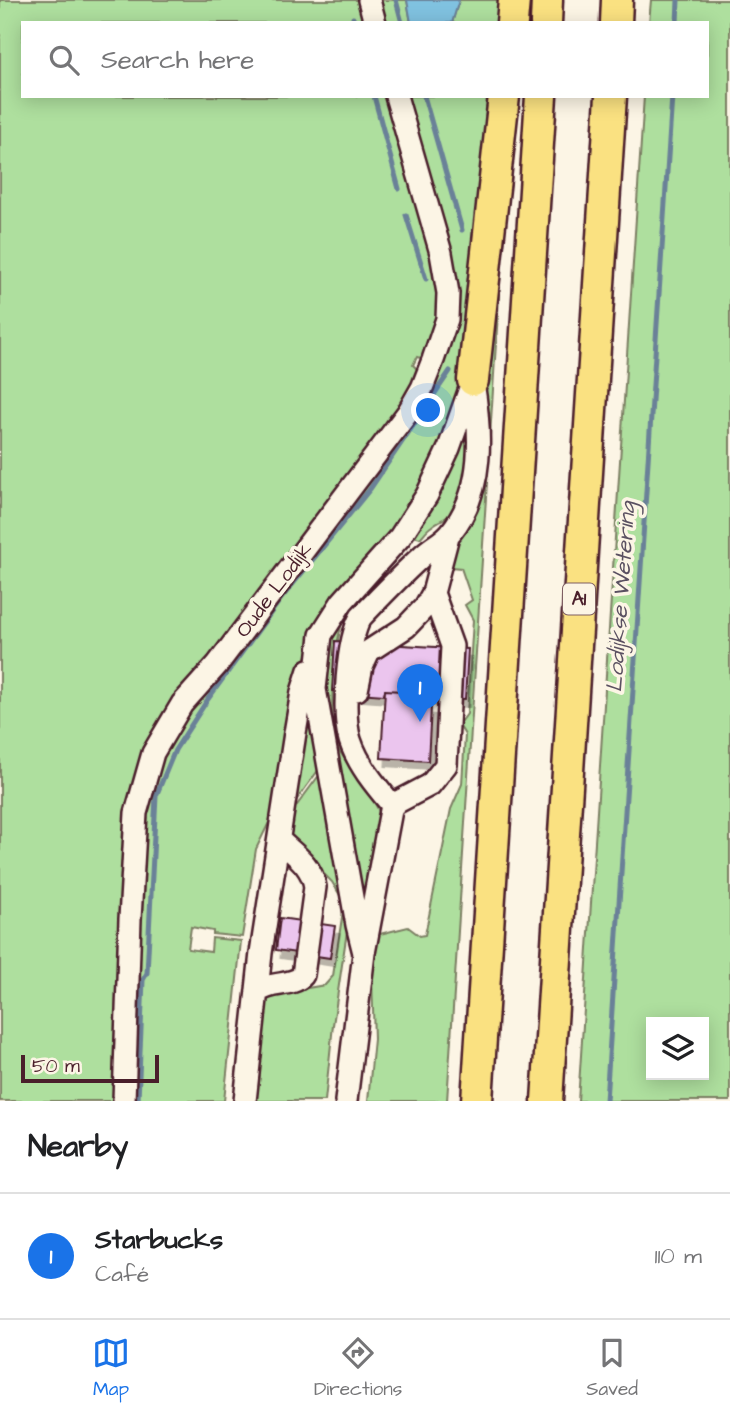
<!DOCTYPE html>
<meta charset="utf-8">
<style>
body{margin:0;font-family:"Architects Daughter",sans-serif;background:#f6f6f6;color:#202124}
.controls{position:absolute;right:21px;bottom:21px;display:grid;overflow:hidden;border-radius:0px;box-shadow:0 4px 18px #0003}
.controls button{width:63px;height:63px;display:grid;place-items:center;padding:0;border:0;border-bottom:2px solid #e0e0e0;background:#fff;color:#202124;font:35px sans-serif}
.scale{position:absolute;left:21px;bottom:18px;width:138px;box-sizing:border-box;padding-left:7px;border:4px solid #4a1f2b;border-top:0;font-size:19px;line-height:24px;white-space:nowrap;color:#4a1f2b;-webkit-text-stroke:5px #fcf5e5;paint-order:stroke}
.you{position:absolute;left:429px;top:411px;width:24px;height:24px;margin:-18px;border:5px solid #fff;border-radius:50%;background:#1a73e8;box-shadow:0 0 0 10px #1a73e833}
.badge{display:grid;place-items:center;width:46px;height:46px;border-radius:50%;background:#1a73e8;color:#fff;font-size:23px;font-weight:700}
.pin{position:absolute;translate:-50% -58px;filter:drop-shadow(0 2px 4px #0008)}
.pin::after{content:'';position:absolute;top:37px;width:24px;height:21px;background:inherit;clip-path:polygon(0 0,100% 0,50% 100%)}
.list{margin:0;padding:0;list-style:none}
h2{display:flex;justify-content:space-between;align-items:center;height:91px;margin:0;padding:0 28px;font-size:30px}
h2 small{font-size:23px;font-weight:400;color:#757577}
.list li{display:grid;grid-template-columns:46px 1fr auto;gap:21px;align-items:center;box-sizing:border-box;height:126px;padding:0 28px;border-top:2px solid #e0e0e0}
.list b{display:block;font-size:26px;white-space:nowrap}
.list p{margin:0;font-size:23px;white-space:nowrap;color:#757577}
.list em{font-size:23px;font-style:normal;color:#757577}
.icon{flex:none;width:38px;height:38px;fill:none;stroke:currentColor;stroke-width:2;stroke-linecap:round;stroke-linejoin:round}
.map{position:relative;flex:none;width:730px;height:1101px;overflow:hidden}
.search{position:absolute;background:#fff;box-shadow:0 4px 18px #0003;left:21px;right:21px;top:21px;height:77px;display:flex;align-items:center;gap:18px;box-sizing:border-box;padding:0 24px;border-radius:0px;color:#757577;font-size:26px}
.sheet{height:217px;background:#fff}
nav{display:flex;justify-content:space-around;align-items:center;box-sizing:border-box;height:98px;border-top:2px solid #e0e0e0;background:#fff;font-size:19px;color:#757577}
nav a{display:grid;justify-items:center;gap:4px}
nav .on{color:#1a73e8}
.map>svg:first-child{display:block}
</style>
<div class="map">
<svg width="730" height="1101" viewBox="0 0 730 1101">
<defs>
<filter id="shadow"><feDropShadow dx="4.5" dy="8" stdDeviation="0" flood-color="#0004"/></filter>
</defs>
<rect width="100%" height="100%" fill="#fcf5e5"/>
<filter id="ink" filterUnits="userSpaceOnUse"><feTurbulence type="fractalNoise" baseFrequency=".0143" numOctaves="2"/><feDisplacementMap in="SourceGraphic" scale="14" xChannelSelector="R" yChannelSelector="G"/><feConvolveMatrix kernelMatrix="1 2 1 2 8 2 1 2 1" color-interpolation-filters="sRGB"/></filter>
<g filter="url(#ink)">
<path fill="#aedf9e" stroke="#7c7f64" stroke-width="2" fill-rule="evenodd" d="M0,0H362L369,23H23V96H389L442,293L428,360L417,357L413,365L421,373L407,406L152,738L119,1101H0Z
M373,0H407L411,23H380Z
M459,0H505L503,23H452Z
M651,0H730V1101H578L644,96H707V23H649ZM651,1022H704V1075H651Z
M401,96H498L474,327L452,423L414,502L316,631L301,671L277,806L256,849L242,937L213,934V931L191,927L188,949L211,952L212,938L241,941L224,1101H131L142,815L161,749L404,425L450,317Z
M508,158L447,1101H368L374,1039L372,978L377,937L380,934L408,927L420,936L425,935L451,809L462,784L465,735L459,725L467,714L473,620L465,605L472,600L461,568L451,567L454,548L471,514Z
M468,411C472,441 472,484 455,510C449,518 439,520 432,526C427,529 424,534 420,538L413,536L399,550L392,560L394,562C377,579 359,594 346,614C334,631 327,728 337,746C349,770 370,789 380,814L368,889H359L330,747L322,655L347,604Z
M308,705L322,765L290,809Z
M323,770L349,918L333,1025L325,1101H252L262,1004L267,995L325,985L333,976L343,911L341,897L332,882L290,839L289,816Z"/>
<path fill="#80c2e0" stroke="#6a8198" stroke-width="2" d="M407,0H459L452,23H411Z"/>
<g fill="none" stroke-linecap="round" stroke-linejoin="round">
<path stroke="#6a8198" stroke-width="5" d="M396,0L402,23
M353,18L354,23
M677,23L678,0
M374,96L399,189
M424,96L462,230
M406,215L426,279
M138,1101L143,980L147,973L156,796L175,750L208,699L280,600L370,489L450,371
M606,1101L672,96"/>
</g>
<path fill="#ebc5ee" stroke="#4a1f2b" stroke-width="2" filter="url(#shadow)" d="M335,641L468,649L465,699L419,697V692L385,690L384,695L332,691Z
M385,690L419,692L418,706L431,707L428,761L381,758Z
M280,918L335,926L330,958L276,950Z"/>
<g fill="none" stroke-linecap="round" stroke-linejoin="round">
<defs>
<path id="minor" d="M369,0L375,23
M357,690L362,666L369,651L406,627L425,607L433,593L448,536
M392,805C376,786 358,765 350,740C342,714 347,640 361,617C381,596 401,575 422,556C431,547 443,542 451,532C485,490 481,431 473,382
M392,805L430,785L446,765L452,646L433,593
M364,953L357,925L315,689L321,635L342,602L400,537L427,495L449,448L473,380
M257,993C269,980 292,988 303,975L315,887C312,865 294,854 279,840
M124,1101L130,919L136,813L153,753L182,704L217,665L409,411L422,388L433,360L447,319L448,293L441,253L396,96
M245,1101L261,953L295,733L302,692L309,670
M346,1101L364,953L392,805"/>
<path id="highway" d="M512,23L514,0
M546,23L547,0
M616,23L617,0
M473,380L504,96
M477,1101L541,96
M547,1101L611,96"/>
</defs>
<use href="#minor" stroke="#4a1f2b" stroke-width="26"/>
<use href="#highway" stroke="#4a1f2b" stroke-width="35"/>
<use href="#minor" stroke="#fcf5e5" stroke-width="21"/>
<use href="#highway" stroke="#fae181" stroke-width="30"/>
</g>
</g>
<g text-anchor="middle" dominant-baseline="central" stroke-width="7" stroke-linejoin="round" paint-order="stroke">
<rect fill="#fcf5e5" stroke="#7f5f63" stroke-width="2" x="563" y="583.5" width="32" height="31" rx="5"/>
<g font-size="19" font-weight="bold" fill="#4a1f2b">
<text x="579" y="599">A1</text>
</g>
<g font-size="21" fill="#4a1f2b" stroke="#fcf5e5">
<text transform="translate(274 590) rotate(-53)">Oude Lodijk</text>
</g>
<g font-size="23" font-style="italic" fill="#5a5061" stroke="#fcf5e5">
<text transform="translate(621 597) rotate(-86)">Lodijkse Wetering</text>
</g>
</g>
</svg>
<div class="controls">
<button><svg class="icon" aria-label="layers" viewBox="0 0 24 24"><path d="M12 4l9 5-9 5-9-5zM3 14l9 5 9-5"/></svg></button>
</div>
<div class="scale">50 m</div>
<div class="you"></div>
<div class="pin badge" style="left:420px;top:722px">1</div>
<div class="search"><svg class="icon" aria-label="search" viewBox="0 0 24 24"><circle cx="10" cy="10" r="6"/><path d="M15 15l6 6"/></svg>Search here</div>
</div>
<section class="sheet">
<h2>Nearby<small></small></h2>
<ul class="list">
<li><span class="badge">1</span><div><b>Starbucks</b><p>Café</p></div><em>110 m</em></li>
</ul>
</section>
<nav>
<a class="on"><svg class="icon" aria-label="map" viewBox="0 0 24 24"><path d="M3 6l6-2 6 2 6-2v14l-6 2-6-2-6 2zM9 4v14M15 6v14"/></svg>Map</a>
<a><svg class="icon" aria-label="directions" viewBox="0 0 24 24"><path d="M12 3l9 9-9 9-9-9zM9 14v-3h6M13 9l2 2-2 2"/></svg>Directions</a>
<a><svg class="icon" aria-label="saved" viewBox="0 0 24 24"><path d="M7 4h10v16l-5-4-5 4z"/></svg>Saved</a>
</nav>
